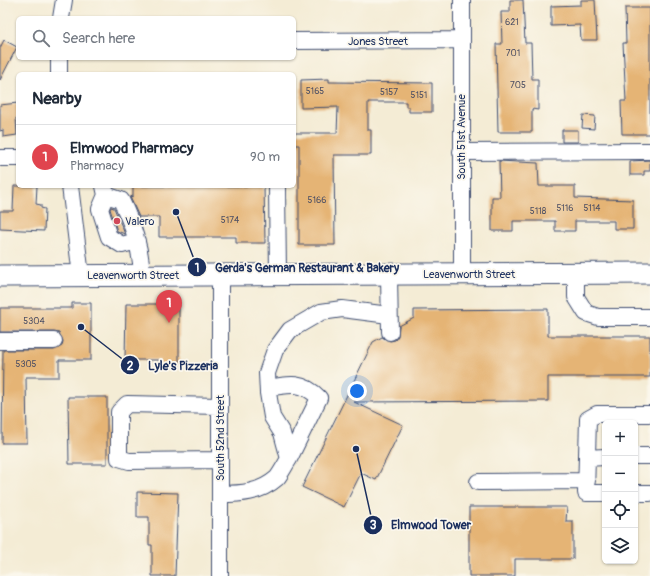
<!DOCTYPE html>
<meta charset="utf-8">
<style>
body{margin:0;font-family:Pangolin,sans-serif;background:#f6f6f7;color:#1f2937}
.controls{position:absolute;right:12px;bottom:12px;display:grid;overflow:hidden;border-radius:6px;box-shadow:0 1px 3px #0004}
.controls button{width:36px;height:36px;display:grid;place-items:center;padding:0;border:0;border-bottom:1px solid #e0e1e3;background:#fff;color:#1f2937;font:20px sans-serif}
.you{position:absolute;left:357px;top:391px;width:14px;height:14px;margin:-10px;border:3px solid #fff;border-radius:50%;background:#1a73e8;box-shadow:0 0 0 6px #1a73e833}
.badge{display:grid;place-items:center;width:26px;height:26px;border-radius:50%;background:#d1495b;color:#fff;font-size:13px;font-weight:700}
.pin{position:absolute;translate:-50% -33px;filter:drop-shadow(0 1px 2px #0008)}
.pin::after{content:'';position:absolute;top:21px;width:14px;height:12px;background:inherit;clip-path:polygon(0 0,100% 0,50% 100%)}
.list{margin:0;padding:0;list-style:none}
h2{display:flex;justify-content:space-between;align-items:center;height:52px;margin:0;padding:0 16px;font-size:17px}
h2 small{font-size:13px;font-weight:400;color:#747a83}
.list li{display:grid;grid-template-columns:26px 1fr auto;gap:12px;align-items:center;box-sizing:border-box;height:64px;padding:0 16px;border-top:1px solid #e0e1e3}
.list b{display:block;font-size:15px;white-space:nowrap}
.list p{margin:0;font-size:13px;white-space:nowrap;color:#747a83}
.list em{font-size:13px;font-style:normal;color:#747a83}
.icon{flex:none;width:22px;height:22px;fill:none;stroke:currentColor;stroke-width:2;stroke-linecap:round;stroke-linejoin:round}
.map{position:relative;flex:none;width:650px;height:576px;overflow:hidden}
.search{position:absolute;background:#fff;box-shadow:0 1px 3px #0004;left:16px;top:16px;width:280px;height:44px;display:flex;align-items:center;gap:10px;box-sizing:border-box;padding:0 14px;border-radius:6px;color:#747a83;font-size:15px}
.panel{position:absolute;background:#fff;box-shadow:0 1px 3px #0004;left:16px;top:72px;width:280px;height:116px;border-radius:6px}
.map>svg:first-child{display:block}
</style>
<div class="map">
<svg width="650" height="576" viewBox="0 0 650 576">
<rect width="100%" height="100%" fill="#fbf7ec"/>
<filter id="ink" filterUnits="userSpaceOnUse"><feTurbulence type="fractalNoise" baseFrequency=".025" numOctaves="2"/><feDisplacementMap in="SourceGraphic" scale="8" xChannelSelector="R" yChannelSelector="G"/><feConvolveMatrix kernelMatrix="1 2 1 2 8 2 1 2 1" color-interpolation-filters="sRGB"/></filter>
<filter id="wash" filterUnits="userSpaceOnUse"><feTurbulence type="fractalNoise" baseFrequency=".012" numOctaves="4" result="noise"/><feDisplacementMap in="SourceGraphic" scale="16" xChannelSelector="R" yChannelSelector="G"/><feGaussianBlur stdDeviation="0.9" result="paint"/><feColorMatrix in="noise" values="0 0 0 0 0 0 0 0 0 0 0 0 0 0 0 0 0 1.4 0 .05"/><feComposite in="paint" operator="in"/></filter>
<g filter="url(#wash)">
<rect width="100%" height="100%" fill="#f4ecd5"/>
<g id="blocks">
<path fill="#e5b474" d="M510,0H523L525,43H531L532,79H538V110L532,109V132H498L496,44H502L501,12H510Z
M581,0H595L597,40H581L580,25L551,26V6L581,5Z
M625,8H650V134H622L621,101H626L623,43H626Z
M4,40L17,47L0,80V48Z
M329,79V82L432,83V112H409V107H406V102H368V130H371V155H334L335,245H299V145H294V133H337L338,107L301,108V80Z
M18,103V117L16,118L17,135L3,137V130L0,131V105Z
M583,115L595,116L594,129L582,128Z
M562,130H578V142H562Z
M650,160V171H644V175H630V161Z
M499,161L538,163L539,186H575V198L633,200V229H614V221H575V231H555V221H513V231H492V197H500Z
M14,186H37L36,204L41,205V208L45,209L44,231L0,229V211H13Z
M133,186H264L265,243H236V237H159V217H139L130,197L133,196Z
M111,207L114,208L125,234L117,231L110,209Z
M72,303H91V360H59V377H26L27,443H2L3,350H54L62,346L63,341L59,333L54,332H0V308H72Z
M126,304H179V366H159V360H125Z
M548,309V336H650V377H548V401L354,402L403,425L376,480L361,473L344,507L302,487L373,342L382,337L390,341L395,340L398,336L399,326L414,318V310Z
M68,397H107V464H69Z
M137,492L178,493L175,576H152V545H149V517H137Z
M469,507H567L566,521H573V559H515V576H469Z"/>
</g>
</g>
<g filter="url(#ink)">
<use href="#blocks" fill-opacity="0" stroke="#3c4b70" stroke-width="1"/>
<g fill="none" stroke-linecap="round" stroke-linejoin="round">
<defs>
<path id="minor" d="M61,18L64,0
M294,41L461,40
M59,58V74
M461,152L650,151
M0,158H18
M70,186L81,276
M104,186L106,195L121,200C133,225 141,248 142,276
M277,186L278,275
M106,195L100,209L109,237L122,245L137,241
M576,273V297L586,313L598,317H650
M389,274L390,332
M462,274V0
M220,275V576
M0,341H54
M268,388C289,384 303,381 319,398L289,459
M220,406L127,404L119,412V458L129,461L220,460
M635,456H650
M587,458L605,457
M478,482L587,481
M605,493H586L588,419L597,414H650
M635,493H650
M220,494C241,494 260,493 277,478C281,473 285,465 289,459L282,433L272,417L268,393L267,373L275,350L290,330L321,312L342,309L389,315"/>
<path id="major" d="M0,276L650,273"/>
</defs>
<use href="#minor" stroke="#3c4b70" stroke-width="18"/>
<use href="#major" stroke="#3c4b70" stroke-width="23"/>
<use href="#minor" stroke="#fff" stroke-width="16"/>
<use href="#major" stroke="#fff" stroke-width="21"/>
</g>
</g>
<circle fill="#d1495b" stroke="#fbf7ec" stroke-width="1.5" cx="117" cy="221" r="4"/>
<g text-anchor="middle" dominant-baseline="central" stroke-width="3.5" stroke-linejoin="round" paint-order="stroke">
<g font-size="9" fill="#4e5064">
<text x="512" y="22">621</text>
<text x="513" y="53">701</text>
<text x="518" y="85">705</text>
<text x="315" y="91">5165</text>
<text x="389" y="92">5157</text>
<text x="419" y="95">5151</text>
<text x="317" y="200">5166</text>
<text x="565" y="208">5116</text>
<text x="592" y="208">5114</text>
<text x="538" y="211">5118</text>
<text x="230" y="220">5174</text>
<text x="34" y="321">5304</text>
<text x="26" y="364">5305</text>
</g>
<g font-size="11" fill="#1b2f5e" stroke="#fbf7ec">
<text x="378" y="41">Jones Street</text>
<text transform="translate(461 137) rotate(-90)">South 51st Avenue</text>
<text x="469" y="274">Leavenworth Street</text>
<text x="133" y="275">Leavenworth Street</text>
<text transform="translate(220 438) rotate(-90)">South 52nd Street</text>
</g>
<g font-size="11" fill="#1b2f5e" stroke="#fbf7ec" text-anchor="start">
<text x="125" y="221">Valero</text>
</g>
</g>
<path fill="none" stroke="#1b2f5e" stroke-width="1.5" d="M176 212L197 267M81 327L130 365M356 449L373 525"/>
<g fill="#1b2f5e" stroke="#fbf7ec" stroke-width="1.5">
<circle cx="176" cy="212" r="4"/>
<circle cx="81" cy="327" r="4"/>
<circle cx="356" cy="449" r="4"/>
<circle cx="197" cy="267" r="10"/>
<circle cx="130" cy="365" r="10"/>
<circle cx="373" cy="525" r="10"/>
</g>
<g font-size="12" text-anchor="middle" font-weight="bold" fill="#fff">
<text x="197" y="272">1</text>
<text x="130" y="370">2</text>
<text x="373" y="529">3</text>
</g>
<g font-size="12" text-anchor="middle" font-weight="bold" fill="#1b2f5e" stroke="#fbf7ec" stroke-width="3.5" stroke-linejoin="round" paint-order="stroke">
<text x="307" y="272">Gerda's German Restaurant &amp; Bakery</text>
<text x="183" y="370">Lyle's Pizzeria</text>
<text x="431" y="529">Elmwood Tower</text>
</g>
</svg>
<div class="controls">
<button>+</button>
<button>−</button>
<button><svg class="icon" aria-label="locate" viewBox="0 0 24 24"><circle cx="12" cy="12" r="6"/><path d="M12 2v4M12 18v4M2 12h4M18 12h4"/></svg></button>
<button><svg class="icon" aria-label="layers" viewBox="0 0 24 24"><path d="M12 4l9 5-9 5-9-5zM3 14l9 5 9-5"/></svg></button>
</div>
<div class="you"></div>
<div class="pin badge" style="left:169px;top:323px;background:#e0444e">1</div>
<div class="search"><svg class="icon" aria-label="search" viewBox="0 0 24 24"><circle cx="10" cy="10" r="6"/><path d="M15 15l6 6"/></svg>Search here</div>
<section class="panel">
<h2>Nearby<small></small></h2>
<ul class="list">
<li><span class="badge" style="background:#e0444e">1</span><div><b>Elmwood Pharmacy</b><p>Pharmacy</p></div><em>90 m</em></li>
</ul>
</section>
</div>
